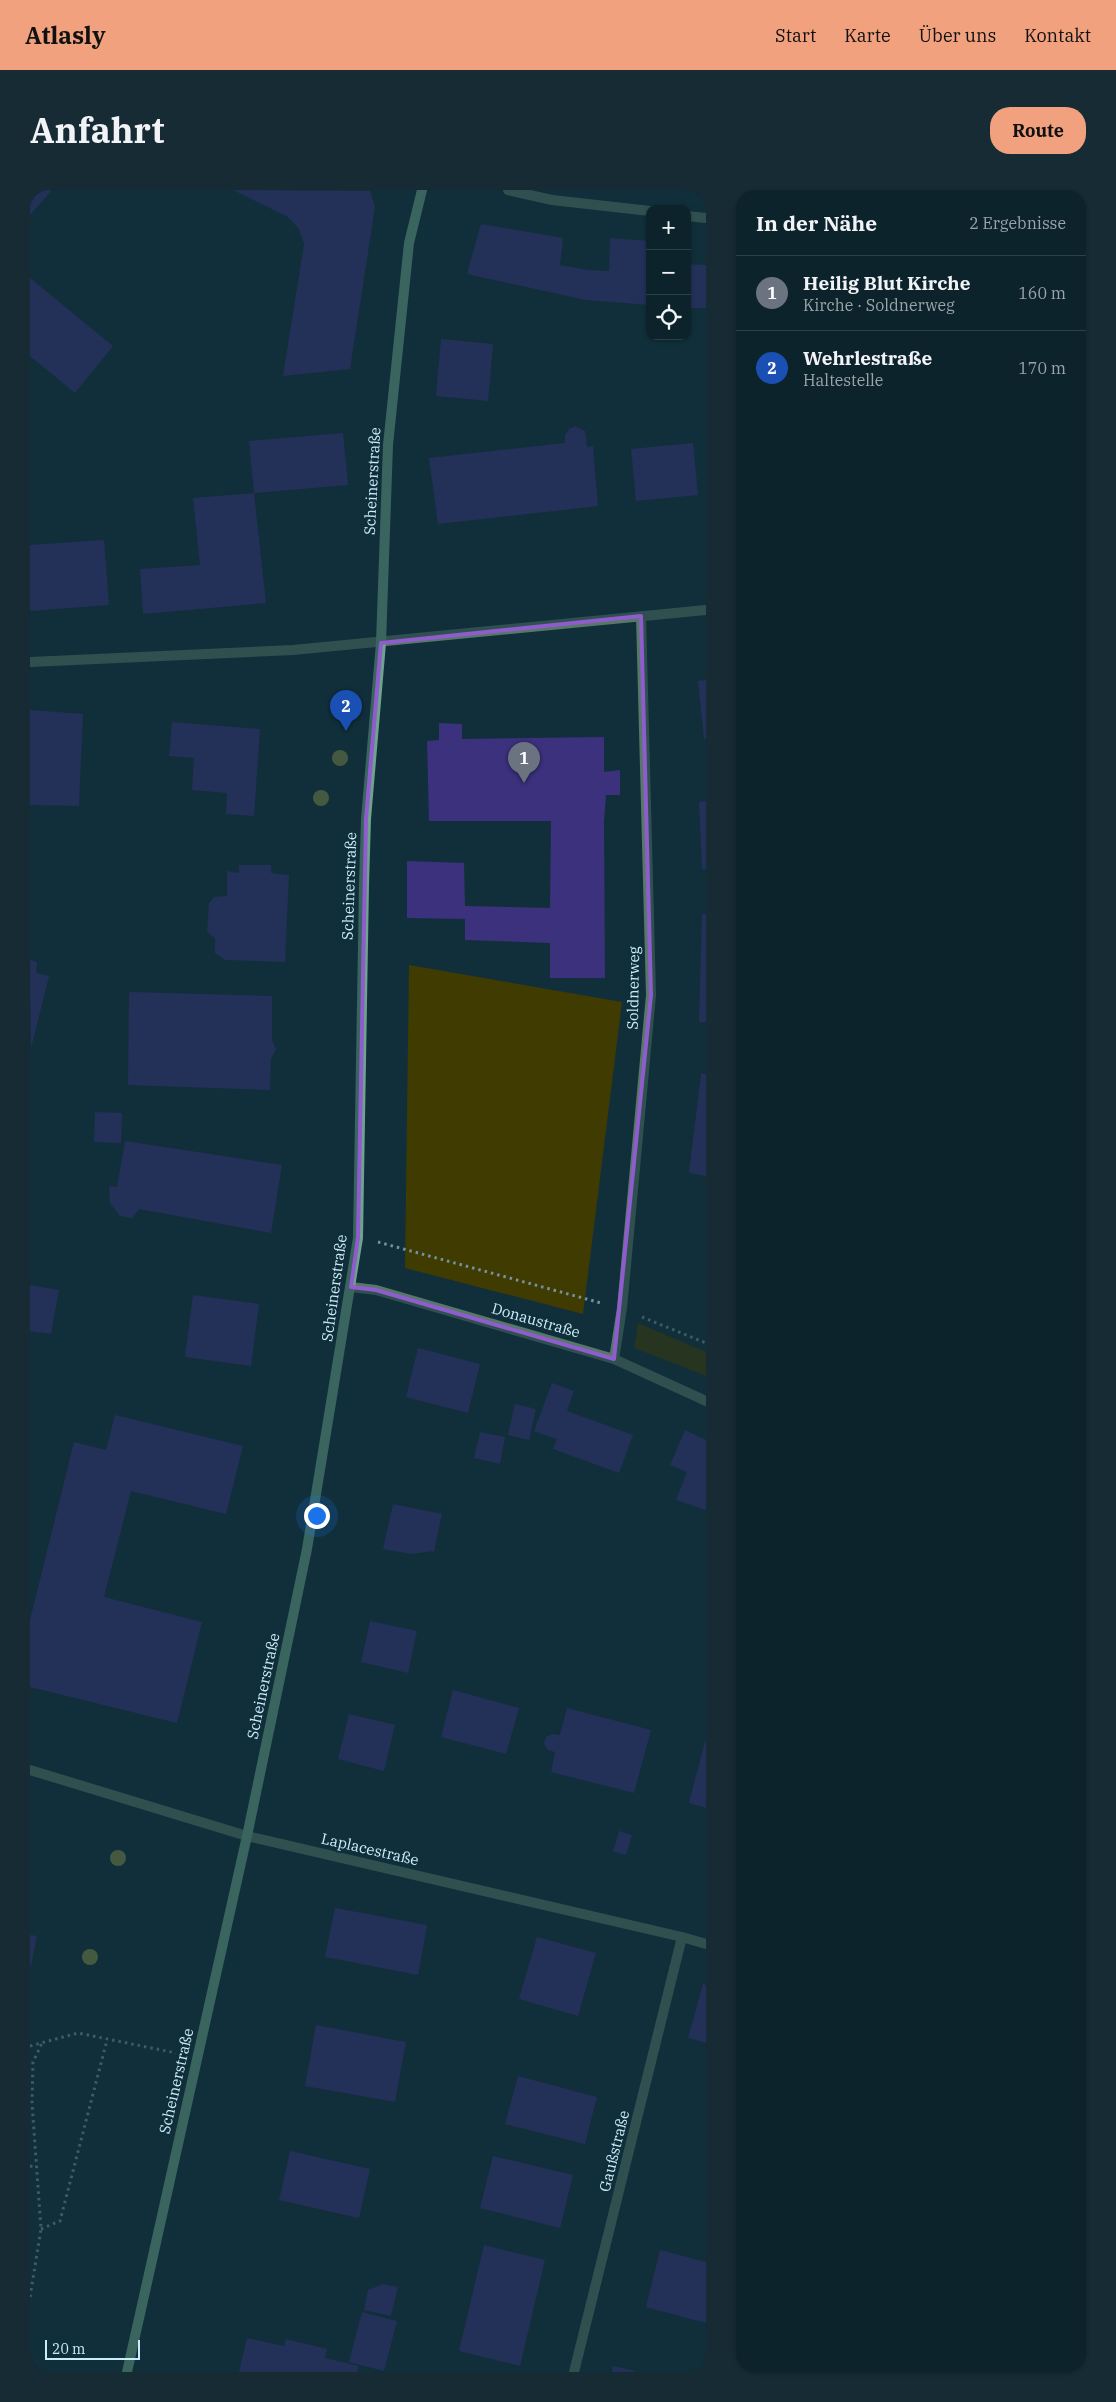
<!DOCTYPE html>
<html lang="de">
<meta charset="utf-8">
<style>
body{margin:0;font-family:"IBM Plex Serif",serif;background:#162b34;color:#f1f3f6}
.controls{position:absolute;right:15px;top:15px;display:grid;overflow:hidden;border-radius:10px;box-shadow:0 1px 4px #0004}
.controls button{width:45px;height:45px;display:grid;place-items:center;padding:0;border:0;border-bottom:1px solid #2d4048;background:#0d232c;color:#f1f3f6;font:25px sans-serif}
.scale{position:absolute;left:15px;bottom:12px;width:95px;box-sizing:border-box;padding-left:5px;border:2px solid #cbedfb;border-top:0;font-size:14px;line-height:18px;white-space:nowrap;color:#cbedfb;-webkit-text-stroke:4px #112f3a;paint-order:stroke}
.you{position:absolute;left:286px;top:1325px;width:18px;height:18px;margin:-12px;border:4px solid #fff;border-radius:50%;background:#1a73e8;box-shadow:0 0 0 8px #1a73e833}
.badge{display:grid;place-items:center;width:32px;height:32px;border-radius:50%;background:#f1a17d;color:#fff;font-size:16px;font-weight:700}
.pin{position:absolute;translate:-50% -41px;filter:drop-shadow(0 1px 2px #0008)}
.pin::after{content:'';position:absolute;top:26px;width:18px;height:15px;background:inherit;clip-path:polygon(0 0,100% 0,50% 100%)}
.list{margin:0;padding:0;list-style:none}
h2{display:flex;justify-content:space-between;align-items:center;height:65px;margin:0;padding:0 20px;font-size:21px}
h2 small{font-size:16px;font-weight:400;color:#9aa4a9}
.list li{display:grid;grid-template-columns:32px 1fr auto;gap:15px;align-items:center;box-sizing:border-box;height:75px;padding:0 20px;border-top:1px solid #2d4048}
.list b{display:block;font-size:19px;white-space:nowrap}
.list p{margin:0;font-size:16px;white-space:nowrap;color:#9aa4a9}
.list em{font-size:16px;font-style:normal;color:#9aa4a9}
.icon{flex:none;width:28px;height:28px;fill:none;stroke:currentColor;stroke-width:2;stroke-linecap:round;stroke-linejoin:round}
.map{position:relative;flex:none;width:676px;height:2182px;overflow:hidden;border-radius:20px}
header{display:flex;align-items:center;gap:30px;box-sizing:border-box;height:70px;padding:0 25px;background:#f1a17d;color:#111}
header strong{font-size:24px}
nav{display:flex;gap:28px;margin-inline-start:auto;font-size:18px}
.intro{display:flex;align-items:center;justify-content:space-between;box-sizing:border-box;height:120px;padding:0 30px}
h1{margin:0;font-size:35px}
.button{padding:12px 22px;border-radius:20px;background:#f1a17d;color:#111;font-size:18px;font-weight:700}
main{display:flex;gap:30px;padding:0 30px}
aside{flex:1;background:#0d232c;border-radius:20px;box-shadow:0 1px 4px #0004}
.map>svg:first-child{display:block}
</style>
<header>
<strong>Atlasly</strong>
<nav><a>Start</a><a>Karte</a><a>Über uns</a><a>Kontakt</a></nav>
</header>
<div class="intro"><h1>Anfahrt</h1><a class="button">Route</a></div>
<main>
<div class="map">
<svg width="676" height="2182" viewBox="0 0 676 2182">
<rect width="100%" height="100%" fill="#112f3a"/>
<path fill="#403b00" d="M379,775L592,812L553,1124L375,1078Z
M608,1133L676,1162V1186L604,1158Z"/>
<path fill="#3b317d" d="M0,0H22L0,25Z
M203,0L340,1L345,17L320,179L253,186L274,54L269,39L258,27Z
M451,34L533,48L530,75L558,80L579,81L580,48L620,51V115L556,110L437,84Z
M657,74L676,75V118H657Z
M0,88L83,156L45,203L0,166Z
M411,149L463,154L458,211L406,206Z
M545,236L555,241L557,257L563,256L568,316L408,334L399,268L535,253V245L539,239Z
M313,243L318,295L224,303L219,251Z
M663,253L668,305L606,311L601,259Z
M224,303L236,413L113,424L110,379L170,375L163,308Z
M74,350L79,415L0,421V355Z
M676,490V549H674L668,491Z
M0,520L53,524L49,616L0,615Z
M142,532L230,539L224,626L196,624L197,603L162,600L164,568L139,566Z
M409,533L432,534V549L574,547V582L590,580V605H576L574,631L575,788H520V753L435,750V729L377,728V671L434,673L435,716L520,718L521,631H399L397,551L409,550Z
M676,611V679H672L669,612Z
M209,675H241V683L259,685L255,772L195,770L185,763V748L177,742L179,713L184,707L197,706V681L209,683Z
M672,724H676V832H669Z
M0,770L7,772L6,783L19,786L1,858Z
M99,802L242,806V850L246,859L241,869L240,900L98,895Z
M671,884H676V986L659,983Z
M65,922L92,923L91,953L64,952Z
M95,951L252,975L241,1043L109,1019L102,1028L90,1026L80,1013L79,996L87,997Z
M0,1095L29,1100L21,1144L0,1141Z
M163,1105L229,1114L221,1176L155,1167Z
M388,1158L450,1174L438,1223L376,1207Z
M522,1193L544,1201L537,1221L603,1245L589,1283L523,1259L527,1249L504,1241Z
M485,1214L506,1219L499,1250L478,1245Z
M85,1225L213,1256L196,1324L101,1301L74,1407L172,1432L147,1533L0,1497V1430L44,1252L76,1260Z
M655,1240L676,1250V1320L646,1310L657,1282L640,1275Z
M450,1242L475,1247L470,1274L444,1268Z
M363,1314L412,1324L404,1361L382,1364L353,1359Z
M340,1431L387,1441L378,1483L331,1472Z
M423,1500L489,1518L476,1564L411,1547Z
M537,1518L621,1540L604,1603L521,1582L525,1562L518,1560L514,1554L516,1547L522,1544L530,1545Z
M319,1524L365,1535L354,1581L308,1569Z
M675,1551H676V1618L659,1613Z
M589,1641L602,1645L596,1665L583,1661Z
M305,1718L397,1735L388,1785L295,1767Z
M0,1745L7,1746L1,1776H0Z
M507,1747L566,1763L548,1826L489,1809Z
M673,1794L676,1795V1853L658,1848Z
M286,1835L376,1852L365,1912L275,1896Z
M488,1886L567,1907L555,1954L475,1934Z
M260,1961L340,1979L329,2028L249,2010Z
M463,1966L543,1985L530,2038L450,2018Z
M454,2055L515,2070L490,2176L429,2161Z
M630,2060L676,2072V2133L616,2117Z
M353,2094L368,2097L361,2126L334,2120L338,2100Z
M332,2122L367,2131L354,2181L319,2172Z
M217,2148L254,2156L256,2149L297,2159L295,2168L329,2176L327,2182H209Z
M583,2176L605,2181V2182H582Z"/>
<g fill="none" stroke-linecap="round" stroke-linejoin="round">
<path stroke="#72929f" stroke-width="3" stroke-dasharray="2.5 4" stroke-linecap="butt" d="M348,1052L571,1113
M612,1127L676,1153
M0,1856L48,1843L146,1863
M0,1976L6,1977
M11,2039L30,2031L77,1850
M0,2107L11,2039L2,1913L3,1872L12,1853"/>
<path stroke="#577869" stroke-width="10" d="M478,0L522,10L620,21
M657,26L676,28
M0,472L263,460L676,420
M321,1097L346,1100L584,1169L676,1211
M584,1169L592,1118L621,805L611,426
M0,1580L217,1646L652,1747L676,1754
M544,2182L652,1747"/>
<path stroke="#6da48b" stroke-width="10" d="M97,2182L217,1646L277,1359L328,1048L334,695L336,629L351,453L358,255L379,53L392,0"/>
</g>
<g fill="#868c47">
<circle cx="310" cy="568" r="8"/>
<circle cx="291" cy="608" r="8"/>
<circle cx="88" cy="1668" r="8"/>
<circle cx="60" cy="1767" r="8"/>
</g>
<path d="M0 0H676V2182H0ZM611,426L621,805L584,1169L346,1100L321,1097L328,1048L336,629L351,453Z" fill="#112f3a" fill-opacity=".55" fill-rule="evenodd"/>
<path fill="none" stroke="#8f5cce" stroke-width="4" stroke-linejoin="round" d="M611,426L621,805L584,1169L346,1100L321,1097L328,1048L336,629L351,453Z"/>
<g text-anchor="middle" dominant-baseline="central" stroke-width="4.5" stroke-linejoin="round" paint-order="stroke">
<g font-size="15" fill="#cbedfb" stroke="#112f3a">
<text transform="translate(342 291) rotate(-87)">Scheinerstraße</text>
<text transform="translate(319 696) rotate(-88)">Scheinerstraße</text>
<text transform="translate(603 798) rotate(-89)">Soldnerweg</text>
<text transform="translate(304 1098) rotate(-82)">Scheinerstraße</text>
<text transform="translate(506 1130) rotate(16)">Donaustraße</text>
<text transform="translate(233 1496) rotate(-78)">Scheinerstraße</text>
<text transform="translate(340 1659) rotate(13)">Laplacestraße</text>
<text transform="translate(146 1891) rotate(-77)">Scheinerstraße</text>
<text transform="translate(584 1961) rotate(-76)">Gaußstraße</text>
</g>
</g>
</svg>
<div class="controls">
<button>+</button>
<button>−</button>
<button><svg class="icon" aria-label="locate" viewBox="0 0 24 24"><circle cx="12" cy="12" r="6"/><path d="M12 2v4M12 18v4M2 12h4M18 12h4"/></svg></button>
</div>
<div class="scale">20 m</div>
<div class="you"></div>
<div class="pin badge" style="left:494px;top:593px;background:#6b7280">1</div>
<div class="pin badge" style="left:316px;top:541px;background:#1a4fb4">2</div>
</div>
<aside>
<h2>In der Nähe<small>2 Ergebnisse</small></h2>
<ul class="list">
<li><span class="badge" style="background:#6b7280">1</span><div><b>Heilig Blut Kirche</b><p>Kirche · Soldnerweg</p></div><em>160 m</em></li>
<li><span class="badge" style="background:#1a4fb4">2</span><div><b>Wehrlestraße</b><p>Haltestelle</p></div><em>170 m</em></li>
</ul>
</aside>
</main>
